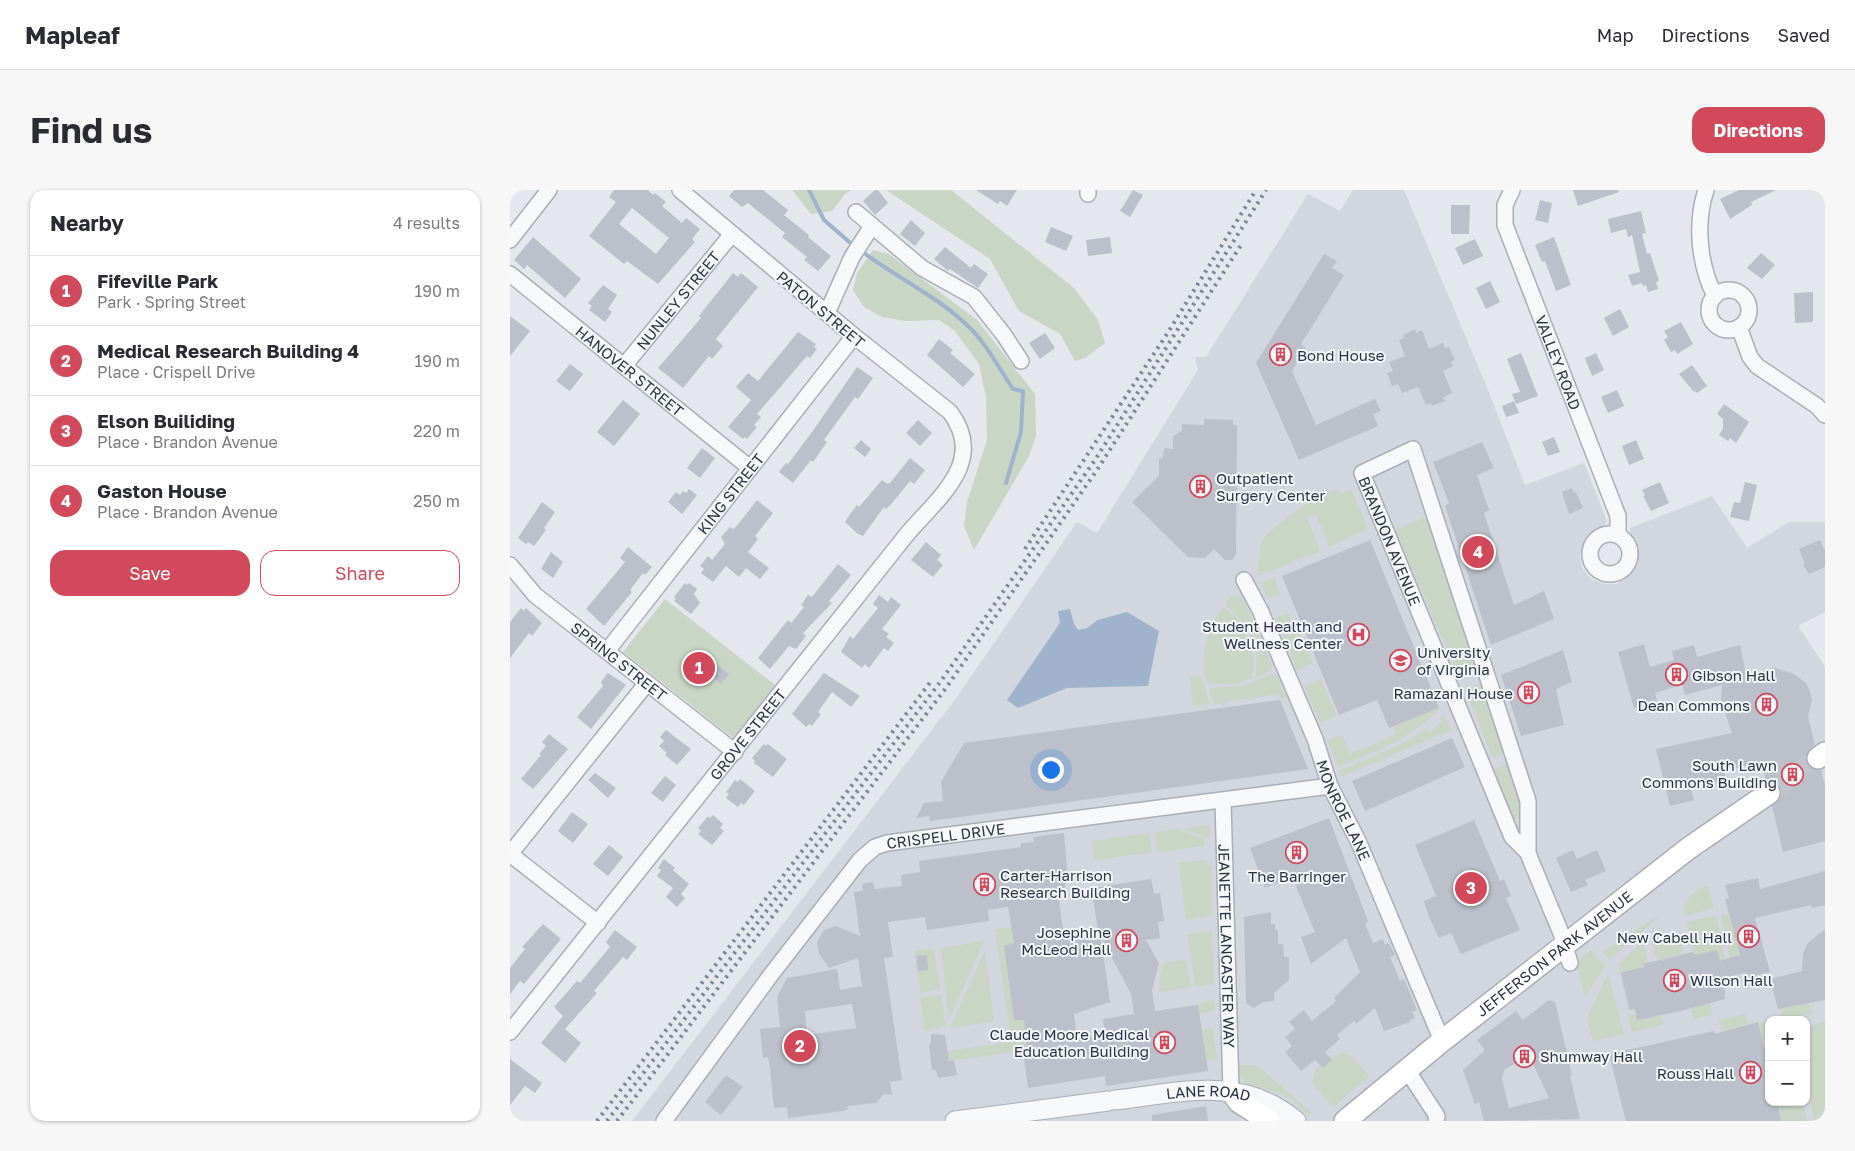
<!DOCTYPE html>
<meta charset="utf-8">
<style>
body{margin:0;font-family:"Golos Text",sans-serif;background:#f7f7f7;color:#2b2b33}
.controls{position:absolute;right:15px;bottom:15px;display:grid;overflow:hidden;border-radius:10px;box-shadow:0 1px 4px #0004}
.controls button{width:45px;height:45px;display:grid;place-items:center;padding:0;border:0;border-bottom:1px solid #e1e1e2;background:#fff;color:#2b2b33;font:25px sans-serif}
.you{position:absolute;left:540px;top:579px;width:18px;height:18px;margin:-12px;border:4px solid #fff;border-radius:50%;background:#1a73e8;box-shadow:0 0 0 8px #1a73e833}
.badge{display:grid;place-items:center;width:32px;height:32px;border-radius:50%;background:#d1495b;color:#fff;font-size:16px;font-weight:700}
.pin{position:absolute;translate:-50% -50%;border:2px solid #fff;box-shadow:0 1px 5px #0006}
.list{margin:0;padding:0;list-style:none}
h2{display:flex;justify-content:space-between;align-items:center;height:65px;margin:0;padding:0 20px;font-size:21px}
h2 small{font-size:16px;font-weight:400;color:#7c7c81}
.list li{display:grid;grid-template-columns:32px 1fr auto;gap:15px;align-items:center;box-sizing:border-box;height:70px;padding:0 20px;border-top:1px solid #e1e1e2}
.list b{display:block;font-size:19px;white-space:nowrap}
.list p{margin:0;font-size:16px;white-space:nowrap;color:#7c7c81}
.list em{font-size:16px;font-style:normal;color:#7c7c81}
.actions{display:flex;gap:10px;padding:15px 20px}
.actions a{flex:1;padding:11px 0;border:1px solid #d1495b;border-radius:15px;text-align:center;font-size:18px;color:#d1495b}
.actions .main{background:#d1495b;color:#fff}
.map{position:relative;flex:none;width:1315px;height:931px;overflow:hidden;border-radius:15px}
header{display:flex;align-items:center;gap:30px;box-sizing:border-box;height:70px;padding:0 25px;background:#fff;border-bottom:1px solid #e1e1e2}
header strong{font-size:24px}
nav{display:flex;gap:28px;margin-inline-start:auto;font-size:18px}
.intro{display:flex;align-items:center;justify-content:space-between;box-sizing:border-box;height:120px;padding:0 30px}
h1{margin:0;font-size:35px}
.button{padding:12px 22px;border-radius:15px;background:#d1495b;color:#fff;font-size:18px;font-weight:700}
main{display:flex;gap:30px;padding:0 30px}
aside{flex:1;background:#fff;border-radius:15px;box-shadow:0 1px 4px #0004}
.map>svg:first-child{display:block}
</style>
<header>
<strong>Mapleaf</strong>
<nav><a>Map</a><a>Directions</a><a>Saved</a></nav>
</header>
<div class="intro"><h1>Find us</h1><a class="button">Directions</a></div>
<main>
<aside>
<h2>Nearby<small>4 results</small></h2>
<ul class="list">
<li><span class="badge">1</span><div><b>Fifeville Park</b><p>Park · Spring Street</p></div><em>190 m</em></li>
<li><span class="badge">2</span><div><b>Medical Research Building 4</b><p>Place · Crispell Drive</p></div><em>190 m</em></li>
<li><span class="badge">3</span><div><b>Elson Builiding</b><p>Place · Brandon Avenue</p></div><em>220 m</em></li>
<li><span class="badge">4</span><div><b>Gaston House</b><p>Place · Brandon Avenue</p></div><em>250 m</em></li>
</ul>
<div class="actions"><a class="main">Save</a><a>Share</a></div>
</aside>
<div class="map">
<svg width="1315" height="931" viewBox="0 0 1315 931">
<rect width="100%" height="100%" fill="#e4e7ec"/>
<path fill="#d2d6de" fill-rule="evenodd" d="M843,0H894L978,200L1015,295L1074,273L1097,331L1091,340L1074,353L1070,364L1072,378L1082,390L1096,394H1107L1119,385L1125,373L1120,338L1202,306L1237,358L1279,332H1315V422L1288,436L1315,477V931H122L447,507L567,332L587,343L688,180L685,167H696L798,4L830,21ZM1259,830H1296V912H1259Z"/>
<path fill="#c9d6c5" d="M282,0H341L335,4L322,21L301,24Z
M376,0H441L564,98L588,130L595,153L575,168L565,171L550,144L509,121L480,69Z
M363,60L379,64L467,130L525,204L526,246L519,266L464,360L454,336L457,312L477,250L476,207L469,174L445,141L429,130L396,131L372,127L354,117L343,100L347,83Z
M828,299L831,304L842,300L858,339L819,356L806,324L797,328L810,361L751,385H747L752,350L759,342L800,310Z
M919,326L965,471L946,480L885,340Z
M764,387L770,404L758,409L751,394Z
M724,405H727L735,412L762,476L760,481L746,488C745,483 747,476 747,469C745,444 733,430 714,414Z
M155,409L265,495L223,548L113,462Z
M713,418C740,433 746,460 742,488L726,494H699C686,479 699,430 713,418Z
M778,423L785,439L788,438L803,473L787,480L766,428Z
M763,484L767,486L776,508L771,509L768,504L720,511L712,517V513L704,514L699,501L700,498L732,496Z
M691,486L700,514L683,516L680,487Z
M811,489L827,526L810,533L795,497Z
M972,493L995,563L983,568L955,500Z
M932,517C902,548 867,561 828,577L817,551L832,545L840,564L886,544L883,537Z
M933,525L936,527L941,540L831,587L829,581L891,554L917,539L920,542L932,531L929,528Z
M997,574L1011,615L1010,628L1003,631L981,580Z
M700,636V649L674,639L697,635Z
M668,639L697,651H694V656L648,662L645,642Z
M640,643L642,662L585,670L582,651Z
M696,670V674L702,676V725L676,730L669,673Z
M1198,696L1204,718L1175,726C1169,714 1185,698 1198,696Z
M1156,721L1099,770L1093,761Z
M1218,724L1221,734H1223L1230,765L1221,772L1211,725Z
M1205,726L1207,729L1221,796L1216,797L1207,760L1184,765L1176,732Z
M502,737L504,753L494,757L504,830H514L517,860L439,871L438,861L501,852L485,739Z
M702,741L704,794L685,797L678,745Z
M1169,742L1174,764L1147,770L1141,749Z
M474,751L439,830L431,758Z
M1133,751L1138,772L1133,774L1120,820H1118L1108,775Z
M424,759L430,799L411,803L404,761Z
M475,760L484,831L440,838Z
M1081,760L1095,776L1075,807L1067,777L1068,770Z
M676,770L680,797L648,802L653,773Z
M1098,784L1114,844L1083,851L1077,828Z
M431,805L436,836L415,841L410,808Z
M704,810L705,821L689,823L688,813Z
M1199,812L1202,825L1184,829L1181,819Z
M1299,813L1302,823L1272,830L1270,819Z
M1126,823L1127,829L1152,826L1154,835L1122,842L1118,825Z
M1235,824L1238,834L1212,842L1209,830Z
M1259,831V866L1256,867L1248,833Z
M1315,832V931H1305L1296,894V837Z
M703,838L707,869L696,871L692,840Z
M833,863L842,866L859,886L823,917L803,894C802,877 818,865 833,863Z
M728,875H747L802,923L799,926C792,920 784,911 775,906C756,895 731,905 728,875Z
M1267,912H1293L1297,931H1271Z"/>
<path fill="#9fb4cc" d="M560,419L564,434L568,440L577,438L588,430L617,422L649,441L638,496L557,498L508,518L497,510L550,433L548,421Z"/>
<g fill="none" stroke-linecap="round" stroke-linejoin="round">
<path stroke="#9fb4cc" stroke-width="4" d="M299,0L314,30L344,56
M350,60C385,87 426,105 458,136C476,153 489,178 503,199L513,201L511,242L496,293"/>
</g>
<path fill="#bbc0ca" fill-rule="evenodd" d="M104,0H138L143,5L145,3L156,12L152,16L172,33L176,28L190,39L182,49L185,52L148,94L117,71L114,74L79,46L106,12L99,7ZM122,18L159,48L146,64L109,34Z
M224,0H253L278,20L274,25L299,45L298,47L321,66L308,81L294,70L297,67L272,47L275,43L238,13L232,17L219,6Z
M365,0H368L378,13L365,25L353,11Z
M466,0H507L497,16L490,11L488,14Z
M623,0L633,5L620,27L610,21Z
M1063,0H1108L1109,2L1068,16Z
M1229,0H1266L1241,12L1242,15L1220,29L1210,9Z
M1030,10L1042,13L1038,33L1025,30Z
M941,15H960L959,44H941Z
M1131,21L1136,43L1132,44L1137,64L1140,63L1149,91L1146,92L1148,99L1138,102L1136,95L1133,96L1132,93L1122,96L1118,85L1130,82L1122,45L1118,47L1116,39L1101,43L1098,29Z
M401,30L415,43L405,56L390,44Z
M541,37L563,46L556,61L535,52Z
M23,47L71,89L55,108L17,75L14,79L4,70Z
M600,47L602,63L578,66L576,50Z
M1044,47L1061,95L1046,101L1035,71L1032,72L1025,55Z
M965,49L973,66L953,75L945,58Z
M435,57L461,78L464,74L478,84L468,98L440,79L438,81L424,69Z
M1251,63L1265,75L1252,89L1237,78Z
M814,64L827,71L822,78L834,85L791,154L796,158L782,181L806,235L865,209L871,221L863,224L868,236L789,270L746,173Z
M223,83L228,87L231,83L248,97L206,149L213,156L202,169L199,166L173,198L148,178L191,128L189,126Z
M980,91L990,112L976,119L966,98Z
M93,95L107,105L98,119L102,122L95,132L79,120L82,116L78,113Z
M1303,102V132L1285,133L1284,103Z
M1110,119L1119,137L1103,146L1094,128Z
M0,126L20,141L0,166Z
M1171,132L1183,154L1167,164L1165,160L1161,162L1154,150L1158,147L1154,141Z
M905,139L906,143L912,140L919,159L933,153L935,158L939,157L945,170L941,171L943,176L933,181L942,203L933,207L935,211L922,216L921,213L916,215L908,197L892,203L888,194L882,196L877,183L883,181L879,172L895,166L889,150L894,148L893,145Z
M288,142L306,154L304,157L307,159L300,168L297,166L247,224L251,227L244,235L247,237L237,249L234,247L233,249L218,237L241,210L226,197L238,183L248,191Z
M535,143L545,158L530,169L519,153Z
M429,149L443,160L440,163L465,184L453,197L417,165Z
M1011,163L1028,206L1006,214L1002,204L1010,202L997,169Z
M1086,163L1094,180L1082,186L1075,168Z
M60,174L73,184L60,201L46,191Z
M1182,175L1197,196L1187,203L1185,201L1184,202L1169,184Z
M347,177L363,188L348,209L345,207L314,250L317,252L303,272L301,270L283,293L269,282L276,273L278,274L302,242Z
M1107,200L1114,216L1098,223L1091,207Z
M113,210L130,224L104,256L87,242Z
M1004,211L1009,223L996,227L992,216Z
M1214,214L1239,232L1226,253L1220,248L1218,251L1209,245L1213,239V229L1207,224Z
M694,229L723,230V235H727L726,365L722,370H715L704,359L695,368L678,367L622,312L649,286V268H653L654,258L663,259V246L672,241V234L694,235Z
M408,230L422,243L410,256L396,243Z
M1044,247L1050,262L1038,266L1032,252Z
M351,250L361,259L355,267L344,258Z
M1126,250L1134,269L1119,275L1112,256Z
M972,252L984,278L967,285L979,320L974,323L1004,415L1034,401L1044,429L981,455L935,316L939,313L923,272Z
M192,258L205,268L190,288L177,278Z
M400,268L415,280L404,294L400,291L383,312L376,319L374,317L353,346L348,344L335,332L340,324L347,315L349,317L372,290L377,294L380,293Z
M1150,292L1159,313L1141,321L1133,306L1135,305L1132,300Z
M1235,292L1247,295L1239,331L1220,327L1224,312L1230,313Z
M1062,298L1064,303L1066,302L1073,318L1059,324L1052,302Z
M179,299L187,305L172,324L158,312L166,302L170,305L173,301L176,303Z
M247,310L263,323L245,346L248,349L238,362L259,378L250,389L236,378L229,387L216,376L203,392L191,383L194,379L190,376L198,366L202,370L215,354L211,347L220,337L223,339L226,337Z
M32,312L45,322L34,338L36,340L24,356L18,352L16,354L8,348Z
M860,350L929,518L879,538L867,510L829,525L772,386Z
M1310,350L1315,361V377L1299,384L1293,375L1295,374L1289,359Z
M416,352L431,365L427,370L433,375L423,387L401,370Z
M118,357L142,377L135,385L133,383L120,400L122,402L94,436L76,419L115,372L110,368Z
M41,362L53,372L43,388L31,379Z
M328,374L341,385L319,411L322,413L293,443L296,446L286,459L279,456L260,479L248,468L278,430L281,433L294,417L291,415L298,405L302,407Z
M175,393L177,395L179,393L187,399L184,404L190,413L181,424L164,411L166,409L164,407Z
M369,405L378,412L381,407L391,415L372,439L379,444L376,447L384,453L378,461L374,458L359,478L355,474L352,478L331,462L340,446L343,449L368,418L363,414Z
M11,418L14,421L16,418L32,433L22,446L19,443L0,468V432Z
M1134,454L1140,477L1164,470L1162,461L1184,455L1187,467L1230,455L1235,480L1245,488L1252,481L1265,478L1284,484L1297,494L1302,508L1298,527L1305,555L1297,562L1296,570L1302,579L1311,580L1315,595V651L1273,662L1262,616L1270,609L1271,602L1265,592L1256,591L1251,572L1214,581L1216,590L1181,598L1184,610L1160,616L1146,559L1222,543L1211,511L1212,495L1175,505L1172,495L1145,503L1147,511L1124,518L1108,462Z
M1053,460L1062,492L1046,499L1054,535L1011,546L991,485Z
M202,471L219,484L211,494L194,480Z
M98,483L116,495L81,539L67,527L93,496L91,492Z
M314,483L350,506L341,517L322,502L308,522L311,524L302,536L299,534L296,537L282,524Z
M770,510L798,579L420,631L419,626L406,628L414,613L433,611L431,592L454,553Z
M156,540L181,559L167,575L155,565L157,563L149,556L154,551L150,547Z
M39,544L58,559L23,599L11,589L31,565L29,564L36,556L32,552Z
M942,548L955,577L855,621L842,591Z
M254,554L256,556L258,554L277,569L263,587L244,573L245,571L242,568Z
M85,583L106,598L98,608L78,590Z
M155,586L166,595L153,612L141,603Z
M230,589L245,601L234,615L231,613L228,617L216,608L219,604L216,602L225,590L228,592Z
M62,622L78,634L63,653L48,641Z
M203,625L213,634L210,638L214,641L202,655L188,644L191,641L188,638L198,626L200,628Z
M819,628L858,731L855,734L863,753L873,749L875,755L879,753L885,765L880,767L890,791L894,789L907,820L902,822L905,828L900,830V832L874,841L865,818L846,834L844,831L827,845L830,849L815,862L822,870L813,878L805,870L791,881L775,862L782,856L775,847L785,839L779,832L794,820L802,831L826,811L824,808L850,782L836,748L801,774L791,747L805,742L782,687L755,698L740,658Z
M964,630L990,691L994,689L1001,706L996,708L1010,740L951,764L941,743L929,748L919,727L914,711L926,706L905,655Z
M554,643L557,680L554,704H548L554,746L591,749L600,812L564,824L567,848L595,844L593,829L624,824L621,804L588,741L583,709L589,708L588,697L641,689L644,704L650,703L654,731L648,732L650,748L636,750L649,773L642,801L645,821L688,815L698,881L596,896L595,886L518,898L513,861L517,860L514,830H504L494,756L504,753L498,717L478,720L479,731L417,740L415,727L378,732L383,767L374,768L392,890L380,892L382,905L374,904L366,913L337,916L338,919L333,921L278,928L277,917L264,918L260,878L258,867L253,868L250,839L270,837L267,807L277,788L327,779L330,800L352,796L348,768L319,778L309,764L307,752L314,740L326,736L350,746L344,702L353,701L352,694L363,692L365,699L392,696L391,685L410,682L409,671L511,657V653L524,652L523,647ZM342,814L346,838L297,845L295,821Z
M99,655L113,667L98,686L83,674Z
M1063,660L1067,669L1087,660L1096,681L1075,690L1078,695L1061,702L1046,668Z
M154,669L165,678L163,680L179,694L171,704L175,708L167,717L156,707L163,698L147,686L151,680L148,678Z
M1315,681V715L1302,718L1301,715L1245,728L1260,782L1236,788L1234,783L1214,788L1215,809L1171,821L1127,830L1125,819L1120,820L1111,783L1134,777L1133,774L1183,762L1184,765L1207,760L1210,771L1230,765L1215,709L1219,708L1215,695L1248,688L1250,699Z
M761,722V734H765V740H768V754H773L774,767H779V790L764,803V811L753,812L744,818L736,813L734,727Z
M33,734L51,749L14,794L10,791L0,804V778L15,759L12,757Z
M1315,739V810L1268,819L1260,789L1292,781L1293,763L1298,753Z
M105,740L127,757L117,770L113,767L84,801L87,803L55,839L71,853L55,873L31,853L53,826L44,817L67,791L70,793L100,757L96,752Z
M417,765L418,780L408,781L406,766Z
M1039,810L1045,812L1062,885L1060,886L1070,929L974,931L969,912L965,914L953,880L975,860L967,850L1006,821L1013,830ZM1009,871H1016L1023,874L1039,908L999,918L992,889L994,880Z
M1248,832L1256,867L1259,866V912H1267L1271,931H1116L1099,864L1204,841L1205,844Z
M421,844L435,845L439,871L444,870L447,885L428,888L426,880H422L419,855L421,854Z
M0,869L32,893L25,903L15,896L0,915Z
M216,885L233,897L211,925L195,912Z
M696,916L698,931H642V925Z"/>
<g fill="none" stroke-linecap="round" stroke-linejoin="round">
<path stroke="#bfc3cb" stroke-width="21" stroke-dasharray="21 11" stroke-linecap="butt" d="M1259,603L1308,568"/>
<defs>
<g id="minor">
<path id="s1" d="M1002,0L995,15V35L1108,326V345"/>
<path d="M1196,0C1185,33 1189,75 1205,106"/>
<path d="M578,4V0"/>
<path d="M346,22L412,78L464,107L494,145L511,171"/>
<path d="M0,50L39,0"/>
<path id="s2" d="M0,84L240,278"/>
<circle cx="1219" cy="120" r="20"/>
<path d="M317,123L342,67L362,36"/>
<path d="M1229,137L1240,167L1247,176L1307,216L1315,225"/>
<path id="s3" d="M114,176L222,44"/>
<circle cx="1100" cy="364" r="20"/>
<path id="s4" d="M0,375L25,405L225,562"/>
<path id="s5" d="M734,390L750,420L805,549L820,596L849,653L932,851"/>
<path id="s6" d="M97,461L344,146"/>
<path id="s7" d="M713,611L721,901"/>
<path id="s8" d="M1018,663V611L903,259L852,283L1002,647L1018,663L1021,671L1051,743L1060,773"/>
<path d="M0,664L137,493"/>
<path d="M0,664L88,733"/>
<path id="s9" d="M0,842L398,343C429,307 477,271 440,222L344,146L170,0"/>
<path d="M897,880L927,926L926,931"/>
<path id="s10" d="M154,931L260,786L350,670L365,657L377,653L820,596"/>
</g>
<g id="tertiary">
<path id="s11" d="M605,910C669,903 731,884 786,931"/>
<path d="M445,931L598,911"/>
</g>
<g id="secondary">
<path d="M1308,568L1315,563"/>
<path d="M721,901L729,912L759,931"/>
<path id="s12" d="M835,931L932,851L1179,658L1259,603"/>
</g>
</defs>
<use href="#minor" stroke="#a9aeb7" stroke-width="18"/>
<use href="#tertiary" stroke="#a9aeb7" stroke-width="21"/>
<use href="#secondary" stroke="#a9aeb7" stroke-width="24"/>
<use href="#minor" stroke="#f7f8fa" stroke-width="15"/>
<use href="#tertiary" stroke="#f7f8fa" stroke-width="19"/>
<use href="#secondary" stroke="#fff" stroke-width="21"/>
<path stroke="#7d8696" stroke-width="4" stroke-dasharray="2.5 5" stroke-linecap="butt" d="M515,359L657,144L746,0
M87,931L422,490
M97,931L431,491L585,270L756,0
M107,931L436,498L587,280L731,55"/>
</g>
<defs>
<symbol id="building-ring" viewBox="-11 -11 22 22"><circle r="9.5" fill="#f4f6f9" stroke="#d1495b" stroke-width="1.5"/><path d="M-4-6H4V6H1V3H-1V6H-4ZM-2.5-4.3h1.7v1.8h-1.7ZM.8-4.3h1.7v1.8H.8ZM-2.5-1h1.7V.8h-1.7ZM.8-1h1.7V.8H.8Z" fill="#d1495b"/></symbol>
<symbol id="hospital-ring" viewBox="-11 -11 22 22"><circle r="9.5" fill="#f4f6f9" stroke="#d1495b" stroke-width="1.5"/><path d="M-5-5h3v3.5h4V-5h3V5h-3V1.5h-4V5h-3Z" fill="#d1495b"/></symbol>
<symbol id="university-ring" viewBox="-11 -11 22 22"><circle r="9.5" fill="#f4f6f9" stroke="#d1495b" stroke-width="1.5"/><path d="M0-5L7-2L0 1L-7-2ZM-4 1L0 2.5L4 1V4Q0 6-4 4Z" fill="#d1495b"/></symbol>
</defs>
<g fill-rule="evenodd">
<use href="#building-ring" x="758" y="152" width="25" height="25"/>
<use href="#building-ring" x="678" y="284" width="25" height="25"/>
<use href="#hospital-ring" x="836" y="432" width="25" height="25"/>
<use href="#university-ring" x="878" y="458" width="25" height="25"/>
<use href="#building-ring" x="1154" y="472" width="25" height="25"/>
<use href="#building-ring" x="1006" y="490" width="25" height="25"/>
<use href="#building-ring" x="1244" y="502" width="25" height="25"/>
<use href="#building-ring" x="1270" y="572" width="25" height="25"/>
<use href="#building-ring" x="774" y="650" width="25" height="25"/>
<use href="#building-ring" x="462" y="682" width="25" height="25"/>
<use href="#building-ring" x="1226" y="734" width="25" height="25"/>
<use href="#building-ring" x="604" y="738" width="25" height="25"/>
<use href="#building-ring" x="1152" y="778" width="25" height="25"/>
<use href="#building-ring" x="642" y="840" width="25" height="25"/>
<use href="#building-ring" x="1002" y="854" width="25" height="25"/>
<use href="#building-ring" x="1228" y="870" width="25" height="25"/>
</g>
<g text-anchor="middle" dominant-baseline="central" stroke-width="4" stroke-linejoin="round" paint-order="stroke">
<g font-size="15" fill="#2b3445" stroke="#f4f6f9">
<text stroke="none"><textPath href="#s3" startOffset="85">NUNLEY STREET</textPath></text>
<text transform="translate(311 119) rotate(40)">PATON STREET</text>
<text stroke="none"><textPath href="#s1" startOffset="184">VALLEY ROAD</textPath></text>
<text stroke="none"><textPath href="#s2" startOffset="154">HANOVER STREET</textPath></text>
<text stroke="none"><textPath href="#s6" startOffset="200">KING STREET</textPath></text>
<text stroke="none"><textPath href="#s8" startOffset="552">BRANDON AVENUE</textPath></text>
<text stroke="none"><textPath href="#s4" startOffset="146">SPRING STREET</textPath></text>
<text stroke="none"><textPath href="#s9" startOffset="381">GROVE STREET</textPath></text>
<text stroke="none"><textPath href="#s5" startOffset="251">MONROE LANE</textPath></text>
<text stroke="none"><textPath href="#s10" startOffset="418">CRISPELL DRIVE</textPath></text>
<text stroke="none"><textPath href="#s7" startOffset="145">JEANETTE LANCASTER WAY</textPath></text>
<text stroke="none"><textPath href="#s12" startOffset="268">JEFFERSON PARK AVENUE</textPath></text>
<text stroke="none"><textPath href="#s11" startOffset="94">LANE ROAD</textPath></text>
</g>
<g font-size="15" fill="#2b3445" stroke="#f4f6f9" text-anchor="end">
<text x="787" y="165" text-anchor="start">Bond House</text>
<text x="706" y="288" text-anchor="start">Outpatient<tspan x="706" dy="17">Surgery Center</tspan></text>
<text x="832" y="436">Student Health and<tspan x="832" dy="17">Wellness Center</tspan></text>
<text x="907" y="462" text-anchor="start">University<tspan x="907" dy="17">of Virginia</tspan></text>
<text x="1182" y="485" text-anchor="start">Gibson Hall</text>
<text x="1003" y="503">Ramazani House</text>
<text x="1240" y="515">Dean Commons</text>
<text x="1267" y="575">South Lawn<tspan x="1267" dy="17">Commons Building</tspan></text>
<text x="490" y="685" text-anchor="start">Carter-Harrison<tspan x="490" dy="17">Research Building</tspan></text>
<text x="787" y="686" text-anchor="middle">The Barringer</text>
<text x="601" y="742">Josephine<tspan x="601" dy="17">McLeod Hall</tspan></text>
<text x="1222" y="747">New Cabell Hall</text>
<text x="1180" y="790" text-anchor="start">Wilson Hall</text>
<text x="639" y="844">Claude Moore Medical<tspan x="639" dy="17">Education Building</tspan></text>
<text x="1030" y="866" text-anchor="start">Shumway Hall</text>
<text x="1224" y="883">Rouss Hall</text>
</g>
</g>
</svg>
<div class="controls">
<button>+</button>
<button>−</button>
</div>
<div class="you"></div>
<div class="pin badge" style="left:189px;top:478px">1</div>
<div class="pin badge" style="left:290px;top:856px">2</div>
<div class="pin badge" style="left:961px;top:698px">3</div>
<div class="pin badge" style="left:968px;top:362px">4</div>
</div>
</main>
